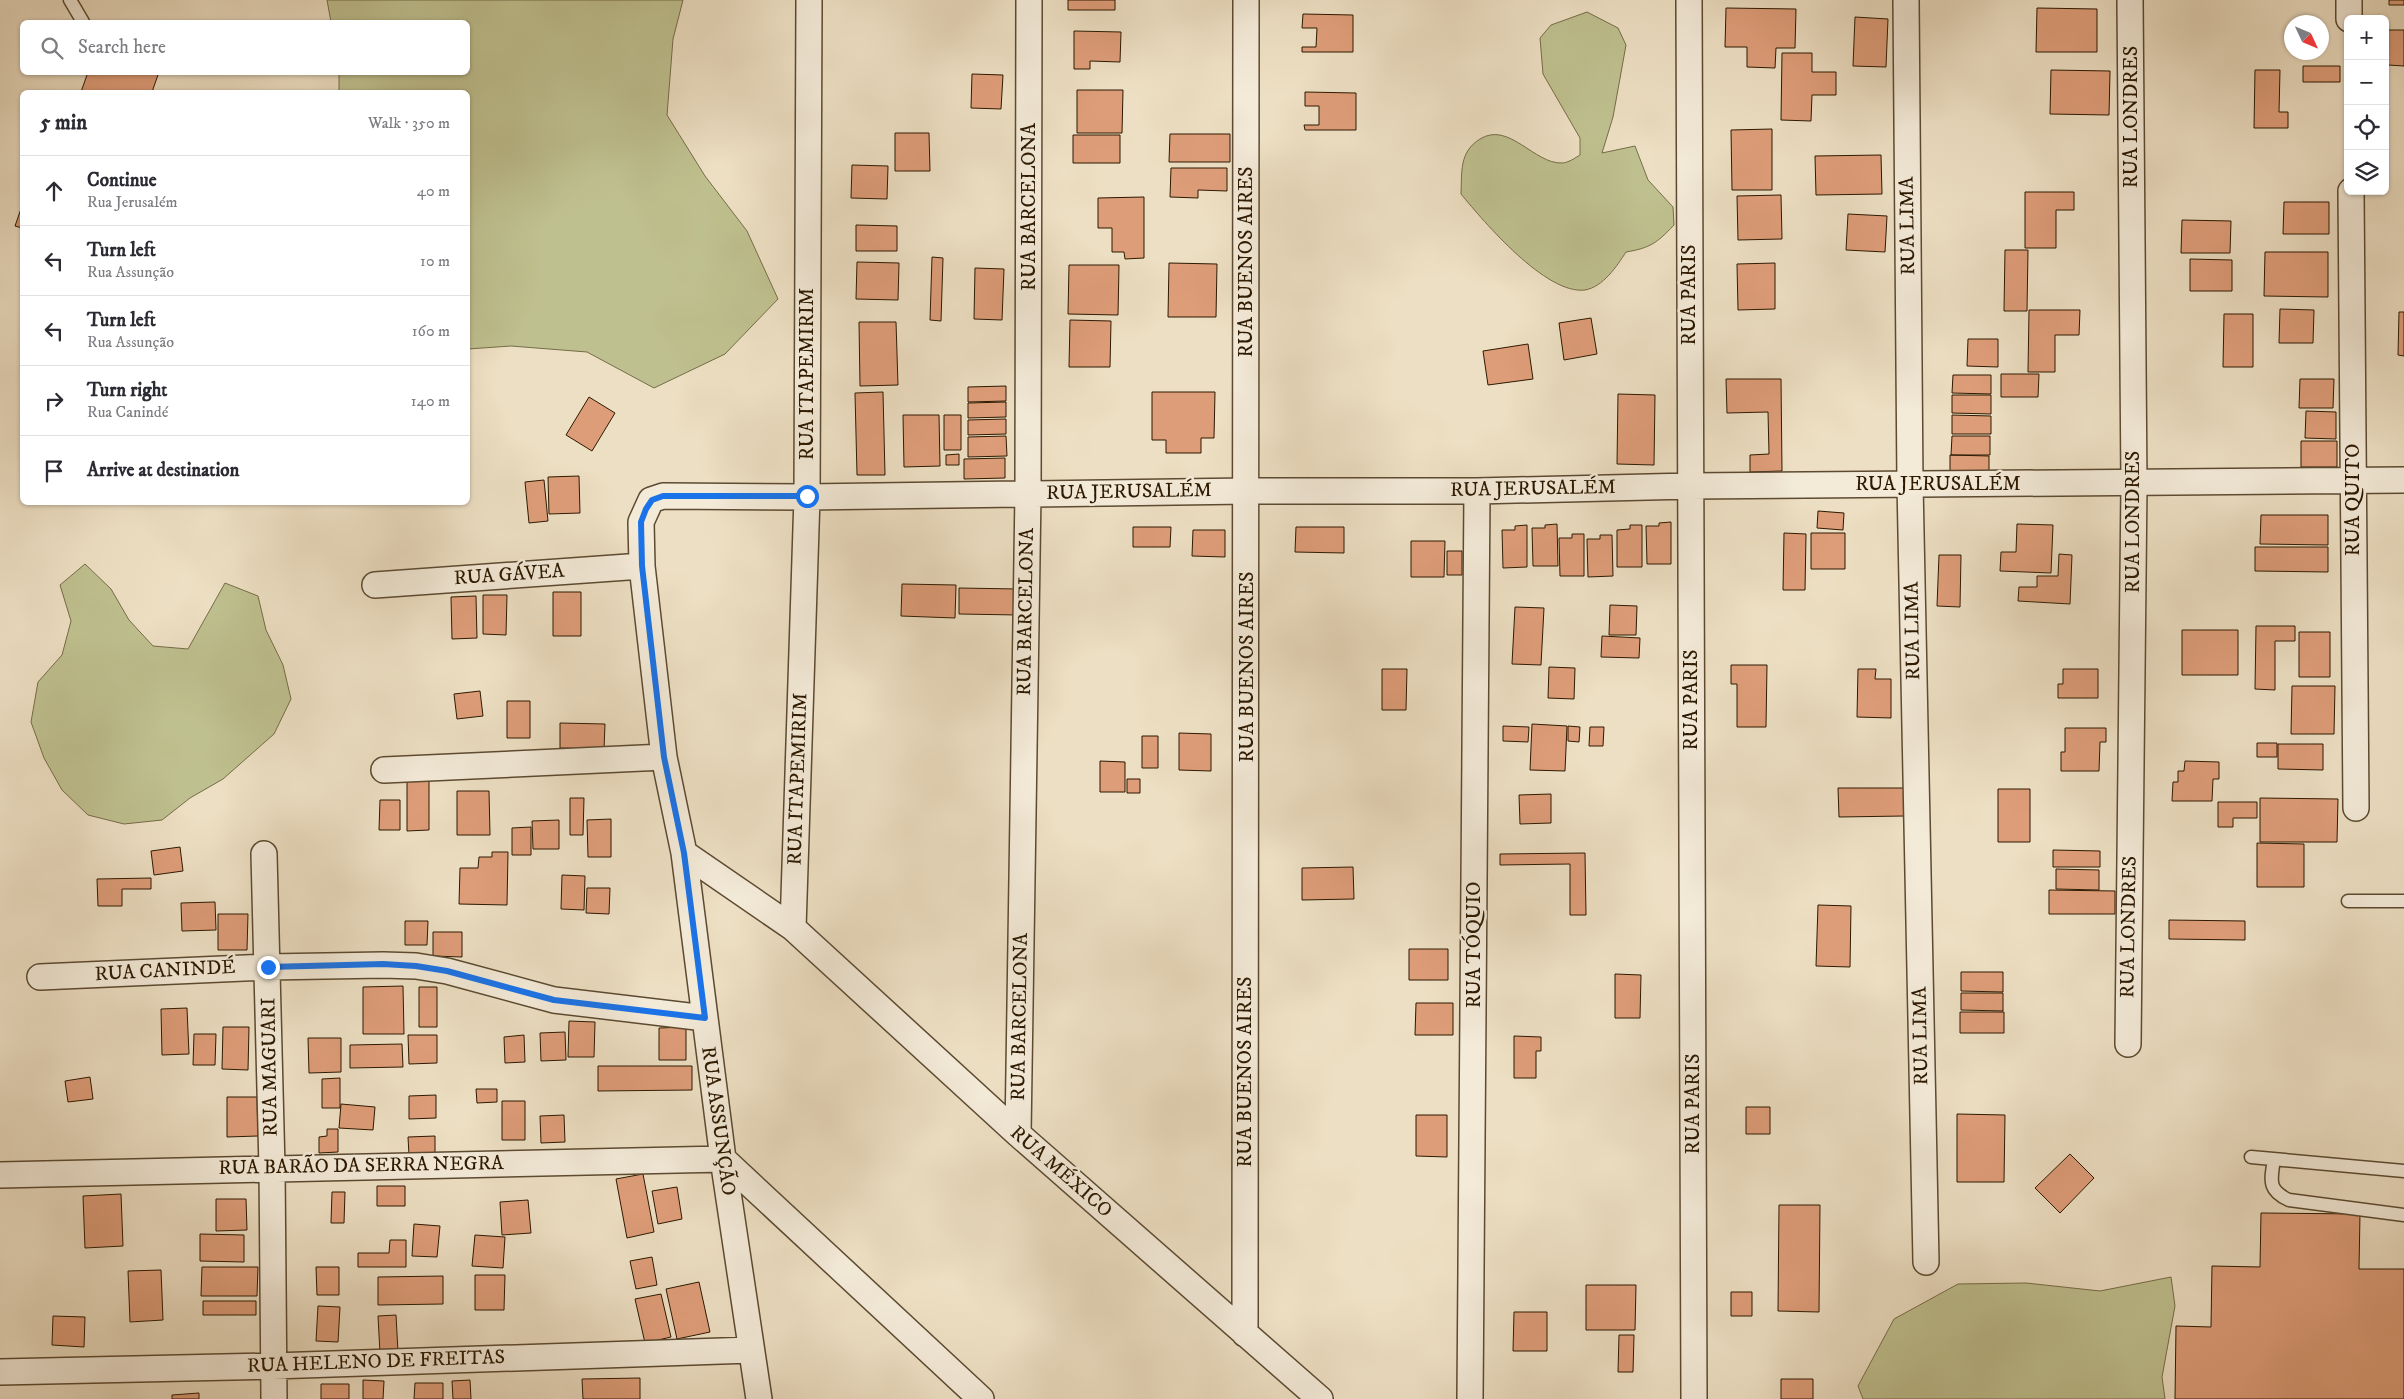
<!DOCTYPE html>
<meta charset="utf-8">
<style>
body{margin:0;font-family:"IM FELL DW Pica",serif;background:#f2f2f3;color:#2b2b33}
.controls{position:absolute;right:15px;top:15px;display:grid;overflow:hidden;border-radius:8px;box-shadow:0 1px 4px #0004}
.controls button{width:45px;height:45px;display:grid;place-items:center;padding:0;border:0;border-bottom:1px solid #e1e1e2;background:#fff;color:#2b2b33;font:25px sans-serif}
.compass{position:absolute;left:2284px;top:15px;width:45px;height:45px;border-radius:50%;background:#fff;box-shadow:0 1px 4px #0004;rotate:134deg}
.stop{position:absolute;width:15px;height:15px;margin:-11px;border:4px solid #1a73e8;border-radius:50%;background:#fff}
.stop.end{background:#1a73e8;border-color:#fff;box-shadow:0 1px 5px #0008}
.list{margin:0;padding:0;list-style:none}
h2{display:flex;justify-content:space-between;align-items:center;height:65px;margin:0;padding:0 20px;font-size:21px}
h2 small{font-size:16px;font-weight:400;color:#7c7c81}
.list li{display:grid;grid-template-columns:32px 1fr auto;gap:15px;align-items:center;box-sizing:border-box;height:70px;padding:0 20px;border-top:1px solid #e1e1e2}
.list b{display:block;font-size:19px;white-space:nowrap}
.list p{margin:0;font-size:16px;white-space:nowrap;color:#7c7c81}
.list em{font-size:16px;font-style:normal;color:#7c7c81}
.icon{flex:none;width:28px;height:28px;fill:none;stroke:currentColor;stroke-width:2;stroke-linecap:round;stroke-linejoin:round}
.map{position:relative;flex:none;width:2404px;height:1399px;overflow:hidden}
.search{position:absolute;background:#fff;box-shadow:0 1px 4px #0004;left:20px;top:20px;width:450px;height:55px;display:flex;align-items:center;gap:12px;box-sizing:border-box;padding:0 18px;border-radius:8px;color:#7c7c81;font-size:19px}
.panel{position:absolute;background:#fff;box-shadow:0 1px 4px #0004;left:20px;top:90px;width:450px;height:415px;border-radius:8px}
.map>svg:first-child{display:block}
</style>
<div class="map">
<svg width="2404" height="1399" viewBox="0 0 2404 1399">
<rect width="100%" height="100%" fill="#eddfc3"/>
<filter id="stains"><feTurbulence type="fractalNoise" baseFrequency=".004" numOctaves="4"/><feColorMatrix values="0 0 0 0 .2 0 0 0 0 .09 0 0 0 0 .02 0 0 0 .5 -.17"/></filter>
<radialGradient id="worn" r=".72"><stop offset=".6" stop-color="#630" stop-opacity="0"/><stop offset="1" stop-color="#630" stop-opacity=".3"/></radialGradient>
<path fill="#bfc08f" stroke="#766c48" d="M327,0H683L673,39L667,115L705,176L747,231L778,299L725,354L654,388L587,352L511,346L468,349V92H339V73L468,72V22H331Z
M1587,12L1618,28L1626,45L1613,117L1602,153L1635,146L1648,180L1673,207L1674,225C1657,243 1650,248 1626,252C1617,266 1603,287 1585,290C1546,295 1484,222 1461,194C1462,172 1459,152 1480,139C1509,121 1534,164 1562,163C1568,163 1575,158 1580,155V138L1543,74L1540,38L1551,25Z
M85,564L111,589L129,620L153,646L188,649L225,583L258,596L266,630L283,665L291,699L274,734L223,779L190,798L162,820L124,824L88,815L62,790L44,758L31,722L38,682L62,655L71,621L60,585Z
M2171,1277L2175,1306L2162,1377L2165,1399H1863L1858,1386L1894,1319L1958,1284L2026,1283L2100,1291Z"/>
<path fill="#de9d79" stroke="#2c1900" d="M1068,0H1115V10H1068Z
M2389,0H2404V5H2389Z
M1726,8L1796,9L1795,48H1776L1775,68L1747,67V47H1725Z
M2037,8L2097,9V52H2036Z
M1303,14L1353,15V52H1302V47H1316L1317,28H1302Z
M1855,17L1888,19L1886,67L1853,66Z
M2388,30H2404V66L2388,65Z
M1074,31L1121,32L1120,62L1090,61V69H1074Z
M1782,53H1812V72H1836V95H1812L1811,121L1781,120Z
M2303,66H2340V82H2303Z
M2051,70L2110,71L2109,115L2050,114Z
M2255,70H2280L2279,112H2288V128H2254Z
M88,72H159L152,92H81Z
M972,74L1003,75L1001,109L971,108Z
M1077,90H1123L1122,133H1077Z
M1305,92L1356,93V130H1305L1304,125H1319V106H1305Z
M1772,129V190H1732L1731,130Z
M895,133H929L930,171H895Z
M1170,134H1230V162H1169Z
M1073,135H1120V163H1073Z
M1881,155L1882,194L1816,195L1815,156Z
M852,165L888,166L887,199L851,198Z
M1171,168H1227V191L1198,190V198L1170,197Z
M2025,192H2074V210H2056V248H2025Z
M1781,195L1782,239L1738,240L1737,196Z
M1144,197V258L1125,259L1124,252H1112V228H1098V198Z
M2284,202H2329V234H2283Z
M22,206V228L15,226Z
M1848,214L1887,216L1885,252L1846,250Z
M2182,220L2231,221L2230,253H2181Z
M856,225L897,226V251H856Z
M2005,250H2028L2027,311H2004Z
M2265,252H2328V297L2264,296Z
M932,257L943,258L941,321L930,320Z
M2190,259L2232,260V291H2190Z
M857,262L899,263L898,300L856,299Z
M1169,263L1217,264L1216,317H1168Z
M1775,263V309L1738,310L1737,264Z
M1069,265H1119L1118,315L1068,314Z
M975,268L1004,269L1002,320L974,319Z
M2280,309L2314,310L2313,343H2279Z
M2029,310H2080L2079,335H2055V372H2028Z
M2399,312H2404V356L2398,355Z
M2224,314H2253V367H2223Z
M1591,318L1597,354L1564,360L1559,323Z
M1070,320L1111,321L1110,367H1069Z
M859,322H896L898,385L860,386Z
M1968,339H1998V367L1967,366Z
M1528,344L1533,379L1488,385L1483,351Z
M2001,374H2039L2038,397H2001Z
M1953,375H1991V394L1952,393Z
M1726,379H1781L1782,471L1750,472V455L1769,454L1768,412L1727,413Z
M2300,379H2334L2333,408H2299Z
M1006,386V401L968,402V387Z
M883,392L885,475H857L855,393Z
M1152,392H1215L1214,438H1201V453H1166V440H1152Z
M1618,394L1655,395L1654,465L1617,464Z
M1952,395H1991V414L1952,413Z
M589,397L615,413L592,451L566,435Z
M1006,402V417L968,418V403Z
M2306,411L2336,412V439L2305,438Z
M903,415H939L940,466L904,467Z
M944,415H961V450H944Z
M1952,415L1991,416V434H1952Z
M1006,419V434L968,435V420Z
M1006,436L1007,456L968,457V437Z
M1952,436H1990V455H1951Z
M2301,441H2337V467H2301Z
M959,454V465H946V455Z
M1950,455L1989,456V475L1950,474Z
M1005,458V478L964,479V459Z
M579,476L580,513L549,514L548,477Z
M544,480L548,521L529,523L525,482Z
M1818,511L1844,513L1843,530L1817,528Z
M2261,515H2328V545L2260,544Z
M1671,522V564H1647L1646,526H1659V523Z
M1557,524L1558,566H1533L1532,528H1545V525Z
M2017,524L2053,525L2051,573L2000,571L2001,552H2016Z
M1527,525V567L1503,568L1502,530H1515V526Z
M1630,525H1642V567H1617V530L1630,529Z
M1133,527H1171L1170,547H1133Z
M1296,527H1344V553L1295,552Z
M1193,530H1225V557L1192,556Z
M1784,533L1806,534L1805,590H1783Z
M1811,533H1845V569H1811Z
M1572,534H1584V576H1560L1559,538H1572Z
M1600,535H1612L1613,576L1588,577L1587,539H1600Z
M1411,541H1445L1444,577H1411Z
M2255,547H2328V572L2255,571Z
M1447,551H1462V575H1447Z
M2059,554L2072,555L2070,604L2018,601L2019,587H2037V576H2058Z
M1939,555H1961L1960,607L1937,606Z
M902,584L956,585L955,618L901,616Z
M959,588L1018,589V615L959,614Z
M553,592H581V636H553Z
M483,595H507L506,635L483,634Z
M476,596L477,638L452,639L451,597Z
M1610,605L1637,606L1636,635H1609Z
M1515,607L1544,608L1541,665L1512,664Z
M2256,626H2295V641H2275V690L2255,689Z
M2182,630H2238V675H2182Z
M2299,632H2330V677H2299Z
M1602,636L1640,638L1639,658L1601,657Z
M1731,665H1767L1766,727H1737V684H1731Z
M1549,667L1575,668L1574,699L1548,698Z
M1382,669H1407L1406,710H1382Z
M1858,669H1876L1875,679H1891V718L1857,717Z
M2063,669H2098V698H2058V684H2063Z
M2292,686H2335L2334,734H2291Z
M480,691L483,716L457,719L454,694Z
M507,701H530V738H507Z
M560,723L605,724L604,749L560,748Z
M1532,724L1567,726L1565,771L1530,770Z
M1503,726L1529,727L1528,742L1503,741Z
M1568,726L1580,727L1579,742L1568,741Z
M1590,727H1604L1603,746H1589Z
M2065,728H2106V742H2100L2099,771H2061V752H2065Z
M1179,733L1211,734V771L1179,770Z
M1142,736H1158V768H1142Z
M2257,743H2277V757H2257Z
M2278,744H2323V770L2278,769Z
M1100,761L1125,762V792H1100Z
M2185,761L2219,762V779H2213L2212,801H2172L2173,782H2178V771H2184Z
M1127,779H1140V793H1127Z
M407,781H429V830L407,831Z
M1838,788H1904V816L1839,817Z
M1998,789H2030V842H1998Z
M457,791H489L490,835H457Z
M1551,794V823L1520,824L1519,795Z
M570,798H584L583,835H570Z
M2260,798L2338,799L2337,842H2260Z
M380,800H400V830H379Z
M2218,802H2257V818H2233V827H2218Z
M611,819V857H588L587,820Z
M559,820V849H533L532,821Z
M531,827V855H512V828Z
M2257,843L2304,844V887H2257Z
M180,847L183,871L154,875L151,851Z
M2053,850L2100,851V867H2053Z
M492,852H508L507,905L459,904L460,868H478L479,857H492Z
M1585,853L1586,915H1570V864L1500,865V854Z
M1353,867L1354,899L1302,900V868Z
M2056,869L2099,870V890L2056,889Z
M562,875L585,876L584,910L561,909Z
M151,878V889H122V906H98L97,879Z
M587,888H610L609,914L586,913Z
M2049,890L2115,891V914H2049Z
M215,902L216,930L182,931L181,903Z
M1818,905L1851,906L1850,967L1816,966Z
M218,914H248L247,950H218Z
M2169,920L2245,921V940L2169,939Z
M405,921H428L427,945H405Z
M433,932H462V957L433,956Z
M1409,949H1448V980H1409Z
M1961,972H2003V992L1961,991Z
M1615,974L1641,975L1640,1018H1615Z
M403,986L404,1034H363V987Z
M419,987H437V1027H419Z
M1961,993H2003V1011L1961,1010Z
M1416,1003H1453V1035H1415Z
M187,1008L189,1054L162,1055L161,1009Z
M1960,1012H2004V1033H1960Z
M569,1021L595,1022L594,1057H568Z
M223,1027H249L248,1070L222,1069Z
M686,1027V1060H659V1028Z
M565,1032L566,1060L541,1061L540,1033Z
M194,1034H216L215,1065H193Z
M408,1035H437V1063L409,1064Z
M524,1035L525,1062L505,1063L504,1037Z
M1514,1036L1541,1037V1051H1536V1078H1514Z
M308,1038H341V1072L309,1073Z
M402,1044L403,1067L350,1068V1045Z
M598,1066H692V1090L598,1091Z
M90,1077L93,1099L68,1102L65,1081Z
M340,1078V1108H322V1079Z
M476,1089H497V1102L477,1103Z
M436,1095V1118L409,1119V1096Z
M227,1097H257L258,1136L227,1137Z
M502,1101H525V1140H502Z
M341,1104L375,1107L373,1130L339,1128Z
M1746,1107H1770V1134H1746Z
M1957,1114L2005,1115L2004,1182H1957Z
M564,1115L565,1142L541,1143L540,1116Z
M1416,1115H1447V1157L1416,1156Z
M327,1129H338V1152L319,1153V1137L327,1136Z
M435,1136V1154L409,1155L408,1137Z
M2070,1154L2094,1178L2060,1213L2035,1188Z
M643,1174L654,1232L627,1238L616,1179Z
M377,1186H405V1206H377Z
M677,1187L682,1219L658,1224L652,1191Z
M332,1192H345L344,1223H331Z
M121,1194L123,1246L85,1248L83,1196Z
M216,1199H246L247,1230L216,1231Z
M528,1200L531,1233L502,1235L500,1202Z
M1779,1205H1820L1819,1312L1778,1311Z
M2261,1213L2360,1214L2359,1269H2404V1399H2175L2176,1326L2211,1327L2212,1266L2260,1267Z
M414,1224L440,1226L437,1257L412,1256Z
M200,1234L244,1235V1262L200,1261Z
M475,1235L505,1237L503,1268L472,1266Z
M390,1240H406V1267H358V1253H389Z
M652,1257L657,1285L636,1289L630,1261Z
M202,1267H258L257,1296H201Z
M316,1267H339V1295H317Z
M161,1270L163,1320L130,1322L128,1271Z
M475,1275H505L504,1310H475Z
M443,1276V1304L378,1305V1277Z
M699,1282L710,1332L677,1339L666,1289Z
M1586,1285H1636L1635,1330H1586Z
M1731,1292H1752V1316H1731Z
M661,1294L671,1337L645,1343L635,1299Z
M203,1301H256V1315H203Z
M318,1306L340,1307L338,1342L316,1341Z
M1514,1312H1547V1351H1513Z
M396,1315L398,1352L380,1353L378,1316Z
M53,1316L85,1317L84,1347L52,1345Z
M1619,1335H1634L1633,1372H1618Z
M640,1378V1399H583L582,1379Z
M1781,1379H1813V1399H1781Z
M363,1380L384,1381L383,1399H363Z
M470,1380L471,1399H453L452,1381Z
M415,1383H443V1399H414Z
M321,1384H349V1399H321Z
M199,1393V1399H172V1395Z"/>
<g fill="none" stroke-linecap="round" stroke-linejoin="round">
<defs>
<path id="lane" d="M70,0L83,22
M2348,901H2404
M2251,1157L2404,1171
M2274,1159C2271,1180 2267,1190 2289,1200L2404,1215"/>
<path id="street" d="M1689,0L1694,1399
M1906,0L1910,484L1926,1262
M2349,0V19
M2351,191L2356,808
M375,585L642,566
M384,770L664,757
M684,853L793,928L1018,1134L1320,1399
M264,854L272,1168L274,1399
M793,928L807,497L809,0
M40,977L268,967L383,965L416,966L447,971L554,1000L705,1018
M2128,1044L2134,484L2130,0
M1018,1134L1028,493L1029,0
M0,1175L723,1159L981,1399
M1245,1334L1246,0
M0,1372L273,1366L751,1350
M759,1399L723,1159L684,853L664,757L642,566L641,522L651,500L663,496L807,497L1247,491H1477L1690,486L2404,480
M1470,1399L1477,491"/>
</defs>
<use href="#lane" stroke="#5c4a31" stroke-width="15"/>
<use href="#street" stroke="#5c4a31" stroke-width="28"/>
<use href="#lane" stroke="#f3ead8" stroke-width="12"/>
<use href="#street" stroke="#f3ead8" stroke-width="25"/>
</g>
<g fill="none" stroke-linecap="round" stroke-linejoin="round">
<path stroke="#1a73e8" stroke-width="6" d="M268,967L383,964L416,966L447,971L554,1000L705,1018L684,853L664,757L642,566L641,522L646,509L652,500L663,496H807"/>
</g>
<g text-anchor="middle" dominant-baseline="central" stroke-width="5" stroke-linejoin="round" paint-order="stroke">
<g font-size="20" fill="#2c1900" stroke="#f3ead8">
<text transform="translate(2131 117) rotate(-90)">RUA LONDRES</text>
<text transform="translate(1029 207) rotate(-90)">RUA BARCELONA</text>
<text transform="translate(1908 226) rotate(-91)">RUA LIMA</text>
<text transform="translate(1246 262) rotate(-90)">RUA BUENOS AIRES</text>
<text transform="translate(1689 295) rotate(-90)">RUA PARIS</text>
<text transform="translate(807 374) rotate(-90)">RUA ITAPEMIRIM</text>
<text x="1938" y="484">RUA JERUSALÉM</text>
<text transform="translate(1533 489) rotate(-1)">RUA JERUSALÉM</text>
<text transform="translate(1129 492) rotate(-1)">RUA JERUSALÉM</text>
<text transform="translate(2353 500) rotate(-90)">RUA QUITO</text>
<text transform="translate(2133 522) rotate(-90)">RUA LONDRES</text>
<text transform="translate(509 575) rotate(-4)">RUA GÁVEA</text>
<text transform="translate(1026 612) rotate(-89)">RUA BARCELONA</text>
<text transform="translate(1913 631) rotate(-91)">RUA LIMA</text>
<text transform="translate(1247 667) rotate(-90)">RUA BUENOS AIRES</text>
<text transform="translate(1691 700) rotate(-90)">RUA PARIS</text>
<text transform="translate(798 779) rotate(-88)">RUA ITAPEMIRIM</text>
<text transform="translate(2129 927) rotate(-89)">RUA LONDRES</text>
<text transform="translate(1474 945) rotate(-90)">RUA TÓQUIO</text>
<text transform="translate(165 971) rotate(-3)">RUA CANINDÉ</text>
<text transform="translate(1020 1017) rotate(-89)">RUA BARCELONA</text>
<text transform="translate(1921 1036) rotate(-91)">RUA LIMA</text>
<text transform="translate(270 1067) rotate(-91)">RUA MAGUARI</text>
<text transform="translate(1245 1072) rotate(-90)">RUA BUENOS AIRES</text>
<text transform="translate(1693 1104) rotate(-90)">RUA PARIS</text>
<text transform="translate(718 1121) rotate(82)">RUA ASSUNÇÃO</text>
<text transform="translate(361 1166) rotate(-1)">RUA BARÃO DA SERRA NEGRA</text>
<text transform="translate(1061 1172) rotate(41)">RUA MÉXICO</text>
<text transform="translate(376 1362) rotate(-2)">RUA HELENO DE FREITAS</text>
</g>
</g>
<rect width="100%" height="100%" filter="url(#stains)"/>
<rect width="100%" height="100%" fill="url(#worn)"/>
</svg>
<div class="controls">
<button>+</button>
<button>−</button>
<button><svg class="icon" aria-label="locate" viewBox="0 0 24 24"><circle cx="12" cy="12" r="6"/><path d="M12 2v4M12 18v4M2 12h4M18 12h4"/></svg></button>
<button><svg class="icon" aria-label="layers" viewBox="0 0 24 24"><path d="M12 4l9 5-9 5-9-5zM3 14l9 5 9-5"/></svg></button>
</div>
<svg class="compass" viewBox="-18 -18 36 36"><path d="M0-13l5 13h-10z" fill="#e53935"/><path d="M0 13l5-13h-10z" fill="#7c7c81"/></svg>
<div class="stop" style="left:807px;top:496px"></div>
<div class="stop end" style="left:268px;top:967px"></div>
<div class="search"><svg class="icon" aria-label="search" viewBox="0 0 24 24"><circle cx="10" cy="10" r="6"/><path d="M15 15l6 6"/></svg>Search here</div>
<section class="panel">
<h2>5 min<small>Walk · 350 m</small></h2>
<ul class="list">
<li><svg class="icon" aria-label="ahead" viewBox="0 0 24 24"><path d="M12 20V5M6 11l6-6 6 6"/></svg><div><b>Continue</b><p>Rua Jerusalém</p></div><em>40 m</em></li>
<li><svg class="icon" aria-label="left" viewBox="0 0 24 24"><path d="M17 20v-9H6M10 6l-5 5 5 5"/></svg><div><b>Turn left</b><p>Rua Assunção</p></div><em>10 m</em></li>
<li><svg class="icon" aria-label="left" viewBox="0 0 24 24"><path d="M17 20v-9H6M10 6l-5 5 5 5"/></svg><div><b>Turn left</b><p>Rua Assunção</p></div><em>160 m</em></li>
<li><svg class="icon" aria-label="right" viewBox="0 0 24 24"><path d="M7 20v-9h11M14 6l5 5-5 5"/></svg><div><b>Turn right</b><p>Rua Canindé</p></div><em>140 m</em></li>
<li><svg class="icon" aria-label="arrive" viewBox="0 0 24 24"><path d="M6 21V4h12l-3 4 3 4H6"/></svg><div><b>Arrive at destination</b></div></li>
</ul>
</section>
</div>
